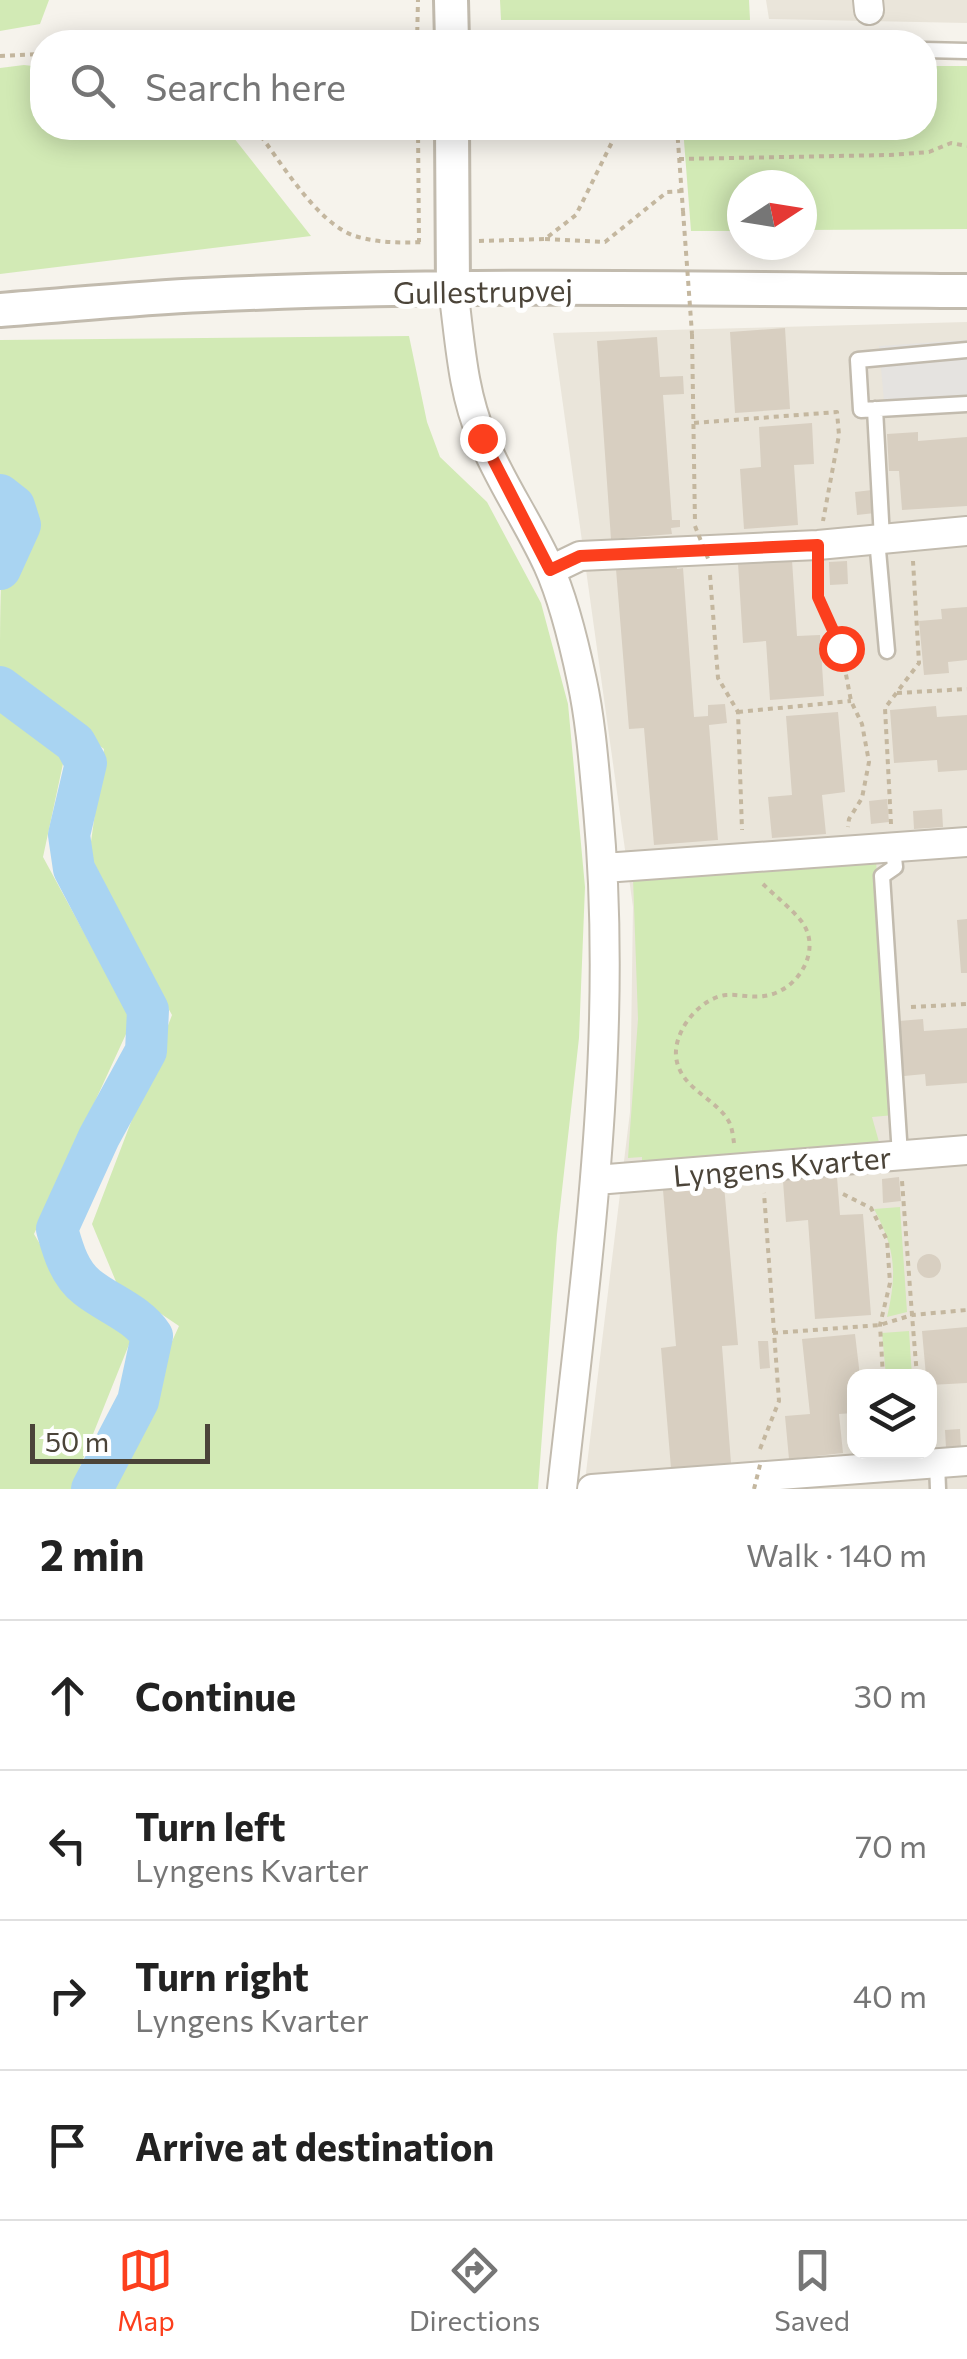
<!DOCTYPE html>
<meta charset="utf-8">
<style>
body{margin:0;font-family:Commissioner,sans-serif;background:#f2f2f2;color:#222}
.controls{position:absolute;right:30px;bottom:30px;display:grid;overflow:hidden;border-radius:20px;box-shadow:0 5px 25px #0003}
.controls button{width:90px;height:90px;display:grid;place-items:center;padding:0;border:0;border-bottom:2px solid #e0e0e0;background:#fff;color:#222;font:50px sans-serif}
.compass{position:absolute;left:727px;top:170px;width:90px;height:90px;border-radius:50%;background:#fff;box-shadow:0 5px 25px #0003;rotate:78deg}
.scale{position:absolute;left:30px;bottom:25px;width:180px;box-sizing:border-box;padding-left:10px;border:5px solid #4b4439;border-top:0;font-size:28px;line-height:35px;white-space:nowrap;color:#4b4439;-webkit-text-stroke:8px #fff;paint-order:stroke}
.stop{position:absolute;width:30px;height:30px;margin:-22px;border:8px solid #fc3f1d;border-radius:50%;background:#fff}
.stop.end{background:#fc3f1d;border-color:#fff;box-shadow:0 2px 10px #0008}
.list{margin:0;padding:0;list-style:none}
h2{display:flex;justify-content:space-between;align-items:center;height:130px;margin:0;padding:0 40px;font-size:42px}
h2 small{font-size:32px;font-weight:400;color:#767676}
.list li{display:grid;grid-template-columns:65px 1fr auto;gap:30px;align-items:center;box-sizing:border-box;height:150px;padding:0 40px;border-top:2px solid #e0e0e0}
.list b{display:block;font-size:38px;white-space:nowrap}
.list p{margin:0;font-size:32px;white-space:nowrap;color:#767676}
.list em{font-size:32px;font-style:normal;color:#767676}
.icon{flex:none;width:55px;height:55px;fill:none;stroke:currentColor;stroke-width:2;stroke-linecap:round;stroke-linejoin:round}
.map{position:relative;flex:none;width:967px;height:1489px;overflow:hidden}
.search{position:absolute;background:#fff;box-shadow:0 5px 25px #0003;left:30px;right:30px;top:30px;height:110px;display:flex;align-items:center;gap:25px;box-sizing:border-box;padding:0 35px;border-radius:40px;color:#767676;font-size:38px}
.sheet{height:730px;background:#fff}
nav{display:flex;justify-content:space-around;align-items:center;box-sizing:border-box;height:140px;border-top:2px solid #e0e0e0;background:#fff;font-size:28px;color:#767676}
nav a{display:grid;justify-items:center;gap:5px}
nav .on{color:#fc3f1d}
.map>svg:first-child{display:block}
</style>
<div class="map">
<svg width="967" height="1489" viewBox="0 0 967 1489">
<rect width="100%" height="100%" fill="#f6f3ec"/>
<path fill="#eae5da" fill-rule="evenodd" d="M766,0H967V23L769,19Z
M967,322V1489H584L630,1112L633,907L553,333ZM854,1376H930V1452H854Z"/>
<path fill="#d2eab5" d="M0,0H49L40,24L0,31Z
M500,0H749L750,20H501Z
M24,65L42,67V128H226L311,236L0,274V68Z
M925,66H967V229L802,230V185H742V231H691L683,128H924Z
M409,336L427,422L440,457L487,502L541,603L568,704L585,887L579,1038L557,1235L538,1489H105L179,1326L117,1284L92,1224L172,1015L88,863L104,749L0,673C0,646 0,612 1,586C12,537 53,528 0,485V340Z
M0,708L64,759L43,857L132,1021L34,1234L65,1287L132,1337L71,1489H0Z
M876,860L894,1115L872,1117L879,1142L642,1162V1157L628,1158L638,1019L633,878Z
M900,1207L907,1312L887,1317C897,1273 896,1250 874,1209Z
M909,1331L912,1376H886L882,1333Z"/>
<path fill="#e5e3e0" d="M967,340V407L885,413L879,346Z"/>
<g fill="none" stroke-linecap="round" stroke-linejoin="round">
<path stroke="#a9d4f2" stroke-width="42" d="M0,495L14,506L20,525L0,569
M0,687L75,743L86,763L69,835L74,869L148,1010L146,1051L99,1137L57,1229C63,1250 69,1273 87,1287C108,1304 137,1313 152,1336L138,1401L92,1489"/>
</g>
<path fill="#d8cfc1" d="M785,328L790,409L735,413L730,332Z
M657,337L660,377L683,376L684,394L663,395L672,520H680V527L671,528L672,534L611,539L597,341Z
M812,423L814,464L794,465L798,525L744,529L740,469L761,467L759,427Z
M918,432V441L967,437V506L902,510L899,471H889L887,434Z
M872,490L875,513L857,515L855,492Z
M792,560L797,636L820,635L824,696L770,700L766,641L743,643L738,563Z
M847,561L848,584L830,585L829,562Z
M677,565V569L683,568L694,717L708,716V705L725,704L727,723L709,725L718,840L654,845L644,728L629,729L616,569Z
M967,607V660L948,662L949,673L924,675L919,621L942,619L941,609Z
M936,706L937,717L967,715V770L938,772L937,760L894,763L890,710Z
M838,712L845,792L822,795L826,834L772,838L768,797L792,795L786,716Z
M887,799L889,822L871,824L869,801Z
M942,809L943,827L914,829L913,811Z
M967,919V973H961L957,920Z
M923,1019L924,1031L967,1028V1083L926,1086L925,1074L904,1076L899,1021Z
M837,1177L840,1215L863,1214L871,1315L815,1319L808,1220L786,1222L783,1181Z
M899,1177L901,1201L883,1203L882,1179Z
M724,1185L738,1345L722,1346L731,1463L671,1468L661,1348L676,1346L663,1190Z
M917 1266a12 12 0 1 1 24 0a12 12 0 1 1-24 0Z
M967,1327V1383L930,1385V1376H926L922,1331Z
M855,1334L860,1376H854V1413L839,1414L843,1453L789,1459L785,1416L810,1414L802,1339Z
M758,1341H768L770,1368L760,1369Z
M960,1429L961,1447L946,1448L945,1430Z"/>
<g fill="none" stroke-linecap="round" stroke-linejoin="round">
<defs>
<path id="service" d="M924,50L967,51
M967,350L858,360L861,410L967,404
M875,409L882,539
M877,539L887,651
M893,848L895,867L882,876L900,1155
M937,1463L938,1489"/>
<path id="minor" d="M868,0L869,10
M453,289C460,339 462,391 482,437C500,482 528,521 548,565C564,600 574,643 582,681C591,723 594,767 598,809C619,1036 587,1263 562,1489
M551,570L580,556L818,545L967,531
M604,868L967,842
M596,1180L967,1150
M592,1489L967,1461"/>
<path id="tertiary" d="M451,0L452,42
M452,128L453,289
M0,310C68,305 136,298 204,295C458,283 713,289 967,291"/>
</defs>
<use href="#service" stroke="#c2bbae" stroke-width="19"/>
<use href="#minor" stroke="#c2bbae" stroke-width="32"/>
<use href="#tertiary" stroke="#c2bbae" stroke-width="38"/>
<path stroke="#c4b79f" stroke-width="4" stroke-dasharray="5 5" stroke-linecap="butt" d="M417,42L418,0
M0,56L42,54
M255,128C279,159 317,224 355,236C378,243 401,243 425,242
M418,128L419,242
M677,128L683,211
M679,159L890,155L929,152L951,143L967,146
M545,239L605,242L667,192L682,191
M479,241L545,239L576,215L619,128
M692,334L695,524
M694,423L837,412L839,435L823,521
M818,570V597L841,648L851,701L862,724L869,762L862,798L849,819L848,827
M710,575L718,678L738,712L742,830
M897,693L967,689
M738,712L851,701
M891,824L885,708L919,663L913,561
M911,1007L967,1004
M734,1143C733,1136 732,1126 728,1120C714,1097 679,1088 676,1056C674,1030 700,998 726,995C738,994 751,998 764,996C797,992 823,951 802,922C791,908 775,896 763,884
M843,1194L871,1208L887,1240L890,1283L880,1325L883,1376
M773,1333L880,1325L912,1315L902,1181
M917,1376L912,1315L967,1310
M760,1449L779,1401L764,1193"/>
<use href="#service" stroke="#fff" stroke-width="14"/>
<use href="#minor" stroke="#fff" stroke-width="28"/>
<use href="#tertiary" stroke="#fff" stroke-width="32"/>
<path stroke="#c4b79f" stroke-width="4" stroke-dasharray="5 5" stroke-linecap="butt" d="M683,211L692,334
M695,526L709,561
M754,1489L761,1461"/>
</g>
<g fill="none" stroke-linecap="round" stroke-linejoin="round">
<path stroke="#fc3f1d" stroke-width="12" d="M482,438L550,570L580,556L818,545V597L841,648"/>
</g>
<g text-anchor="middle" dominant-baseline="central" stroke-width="10" stroke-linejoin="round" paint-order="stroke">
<g font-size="30" fill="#4b4439" stroke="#fff">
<text transform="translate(483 290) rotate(-1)">Gullestrupvej</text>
<text transform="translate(782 1165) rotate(-5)">Lyngens Kvarter</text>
</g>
</g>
</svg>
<div class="controls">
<button><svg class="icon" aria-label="layers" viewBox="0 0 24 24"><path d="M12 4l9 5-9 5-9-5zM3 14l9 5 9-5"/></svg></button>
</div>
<svg class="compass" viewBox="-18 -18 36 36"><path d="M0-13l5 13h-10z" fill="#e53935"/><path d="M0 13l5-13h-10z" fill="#767676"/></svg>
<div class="scale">50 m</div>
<div class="stop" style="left:841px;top:648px"></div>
<div class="stop end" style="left:482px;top:438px"></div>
<div class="search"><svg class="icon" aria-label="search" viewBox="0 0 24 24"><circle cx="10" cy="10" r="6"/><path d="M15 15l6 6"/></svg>Search here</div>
</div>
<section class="sheet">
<h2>2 min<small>Walk · 140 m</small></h2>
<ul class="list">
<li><svg class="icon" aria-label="ahead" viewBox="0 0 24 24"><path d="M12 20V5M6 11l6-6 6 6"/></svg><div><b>Continue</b></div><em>30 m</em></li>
<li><svg class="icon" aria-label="left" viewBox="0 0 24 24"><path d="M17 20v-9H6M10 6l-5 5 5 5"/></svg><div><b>Turn left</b><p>Lyngens Kvarter</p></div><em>70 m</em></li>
<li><svg class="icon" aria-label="right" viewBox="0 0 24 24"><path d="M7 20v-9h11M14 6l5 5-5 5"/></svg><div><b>Turn right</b><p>Lyngens Kvarter</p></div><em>40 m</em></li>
<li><svg class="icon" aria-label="arrive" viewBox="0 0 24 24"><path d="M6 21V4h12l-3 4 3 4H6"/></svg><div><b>Arrive at destination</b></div></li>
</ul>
</section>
<nav>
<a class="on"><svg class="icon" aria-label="map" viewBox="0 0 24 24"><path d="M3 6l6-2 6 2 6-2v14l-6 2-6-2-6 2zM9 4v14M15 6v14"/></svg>Map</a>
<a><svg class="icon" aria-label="directions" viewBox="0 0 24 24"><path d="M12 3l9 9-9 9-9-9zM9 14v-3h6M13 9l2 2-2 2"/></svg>Directions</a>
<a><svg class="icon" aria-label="saved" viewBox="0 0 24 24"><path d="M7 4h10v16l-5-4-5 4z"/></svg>Saved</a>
</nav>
